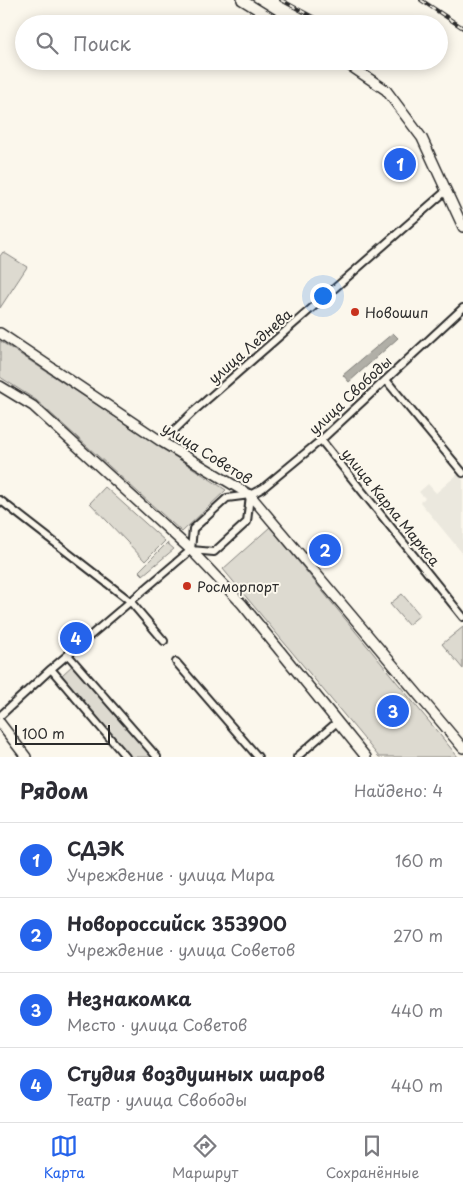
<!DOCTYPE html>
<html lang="ru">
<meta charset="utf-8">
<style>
body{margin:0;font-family:"Playpen Sans",sans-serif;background:#f7f7f7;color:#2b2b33}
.scale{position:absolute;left:15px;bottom:12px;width:95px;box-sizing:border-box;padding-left:5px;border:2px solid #2b2b2b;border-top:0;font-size:14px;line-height:18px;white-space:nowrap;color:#2b2b2b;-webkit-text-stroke:4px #fbf7ec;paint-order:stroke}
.you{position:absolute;left:322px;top:295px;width:18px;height:18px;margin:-12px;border:4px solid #fff;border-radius:50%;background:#1a73e8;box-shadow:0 0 0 8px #1a73e833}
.badge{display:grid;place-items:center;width:32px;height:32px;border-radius:50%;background:#2563eb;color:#fff;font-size:16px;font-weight:700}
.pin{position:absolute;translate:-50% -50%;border:2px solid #fff;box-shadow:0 1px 5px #0006}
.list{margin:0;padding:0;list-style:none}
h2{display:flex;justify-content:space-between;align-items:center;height:65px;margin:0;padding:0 20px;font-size:21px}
h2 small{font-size:16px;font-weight:400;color:#7c7c81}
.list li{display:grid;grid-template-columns:32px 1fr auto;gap:15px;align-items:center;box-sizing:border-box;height:75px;padding:0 20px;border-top:1px solid #e1e1e2}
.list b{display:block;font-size:19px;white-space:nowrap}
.list p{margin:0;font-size:16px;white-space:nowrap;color:#7c7c81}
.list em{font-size:16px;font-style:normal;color:#7c7c81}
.icon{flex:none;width:28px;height:28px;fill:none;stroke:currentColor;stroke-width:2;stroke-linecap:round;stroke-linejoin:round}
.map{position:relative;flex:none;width:463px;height:757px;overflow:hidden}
.search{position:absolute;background:#fff;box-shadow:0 2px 12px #0003;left:15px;right:15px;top:15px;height:55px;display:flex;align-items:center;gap:12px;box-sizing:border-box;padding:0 18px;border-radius:28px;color:#7c7c81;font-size:19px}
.sheet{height:365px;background:#fff}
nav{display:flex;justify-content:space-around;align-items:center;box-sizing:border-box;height:70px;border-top:1px solid #e1e1e2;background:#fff;font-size:14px;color:#7c7c81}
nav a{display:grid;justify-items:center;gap:2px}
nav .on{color:#2563eb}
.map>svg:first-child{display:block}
</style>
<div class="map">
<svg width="463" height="757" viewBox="0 0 463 757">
<rect width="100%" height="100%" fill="#fbf7ec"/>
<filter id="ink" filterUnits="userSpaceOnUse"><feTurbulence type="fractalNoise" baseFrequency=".02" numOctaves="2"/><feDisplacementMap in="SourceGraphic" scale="10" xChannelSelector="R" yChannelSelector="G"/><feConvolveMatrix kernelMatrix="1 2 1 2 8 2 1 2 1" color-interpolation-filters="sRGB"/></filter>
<g filter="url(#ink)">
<path fill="#ebe8de" d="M458,474L463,480V554L420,502L425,498L419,492L428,484L436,493Z"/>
<path fill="#dddad0" stroke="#84827e" d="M3,252L27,267L0,308V256Z
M0,341L226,490L182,532L36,400L0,377Z
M105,487L165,541L145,561L90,503Z
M270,527L458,757H379L223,569Z
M167,543L174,549L143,575L139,571Z
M402,594L420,615L408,625L390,604Z
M463,627V669L442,644Z
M74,664L153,757H130L62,675Z"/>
<path fill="#b1afa7" stroke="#7b7a75" d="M393,333L398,338L349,382L343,375Z"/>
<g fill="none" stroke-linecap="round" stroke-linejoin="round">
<defs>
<path id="street" d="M386,380L463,473
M321,440L463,617
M162,442L194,411L446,191
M0,500L130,601L164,641
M191,550L214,552L247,522L250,495
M68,655L157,757
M176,662L258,757
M51,669L126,757
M0,716L51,669L185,555L191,550L193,529L227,498L250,495L263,488L321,440L463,308
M297,757L337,722"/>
<path id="secondary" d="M242,0L281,24
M343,61L386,90L422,138L463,227
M0,333L162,442L250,495L463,748
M0,386L33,406L191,550L242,604L366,757
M0,723L26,757"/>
</defs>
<use href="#street" stroke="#2b2b2b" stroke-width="10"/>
<use href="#secondary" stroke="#2b2b2b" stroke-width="12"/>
<use href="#street" stroke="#fbf7ec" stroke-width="6"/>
<use href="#secondary" stroke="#fbf7ec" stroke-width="9"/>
<defs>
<path id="rail" d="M281,0L326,24
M421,0L463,28"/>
</defs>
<use href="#rail" stroke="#2b2b2b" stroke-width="4"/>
<use href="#rail" stroke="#fbf7ec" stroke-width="2" stroke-dasharray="5.5" stroke-linecap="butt"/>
</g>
</g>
<g fill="#c8321e" stroke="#fbf7ec" stroke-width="2">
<circle cx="355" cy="312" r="5"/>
<circle cx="187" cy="586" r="5"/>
</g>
<g text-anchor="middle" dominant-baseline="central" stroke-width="4" stroke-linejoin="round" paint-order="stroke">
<g font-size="14" fill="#2b2b2b" stroke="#fbf7ec" text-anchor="start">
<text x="365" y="312">Новошип</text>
<text x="197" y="586">Росморпорт</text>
</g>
<g font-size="14" fill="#2b2b2b" stroke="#fbf7ec">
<text transform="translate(250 346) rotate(-41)">улица Леднева</text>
<text transform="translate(350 395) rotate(-43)">улица Свободы</text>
<text transform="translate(207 453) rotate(32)">улица Советов</text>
<text transform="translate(391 507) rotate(51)">улица Карла Маркса</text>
</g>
</g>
</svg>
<div class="scale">100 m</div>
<div class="you"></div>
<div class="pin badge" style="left:400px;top:164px">1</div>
<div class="pin badge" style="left:325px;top:550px">2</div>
<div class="pin badge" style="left:393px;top:711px">3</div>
<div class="pin badge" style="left:76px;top:638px">4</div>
<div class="search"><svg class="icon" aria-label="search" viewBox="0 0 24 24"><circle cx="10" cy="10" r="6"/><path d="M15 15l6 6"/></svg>Поиск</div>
</div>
<section class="sheet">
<h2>Рядом<small>Найдено: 4</small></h2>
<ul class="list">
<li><span class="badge">1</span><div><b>СДЭК</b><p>Учреждение · улица Мира</p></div><em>160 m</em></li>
<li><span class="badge">2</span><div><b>Новороссийск 353900</b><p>Учреждение · улица Советов</p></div><em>270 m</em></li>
<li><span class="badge">3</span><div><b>Незнакомка</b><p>Место · улица Советов</p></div><em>440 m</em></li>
<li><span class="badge">4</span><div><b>Студия воздушных шаров</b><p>Театр · улица Свободы</p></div><em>440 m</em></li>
</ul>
</section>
<nav>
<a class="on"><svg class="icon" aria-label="map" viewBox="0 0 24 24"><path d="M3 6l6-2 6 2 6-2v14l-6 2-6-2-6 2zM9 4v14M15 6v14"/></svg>Карта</a>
<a><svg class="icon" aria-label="directions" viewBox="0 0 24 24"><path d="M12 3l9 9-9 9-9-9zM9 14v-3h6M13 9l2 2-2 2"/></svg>Маршрут</a>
<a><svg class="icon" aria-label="saved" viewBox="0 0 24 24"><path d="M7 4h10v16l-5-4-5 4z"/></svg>Сохранённые</a>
</nav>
